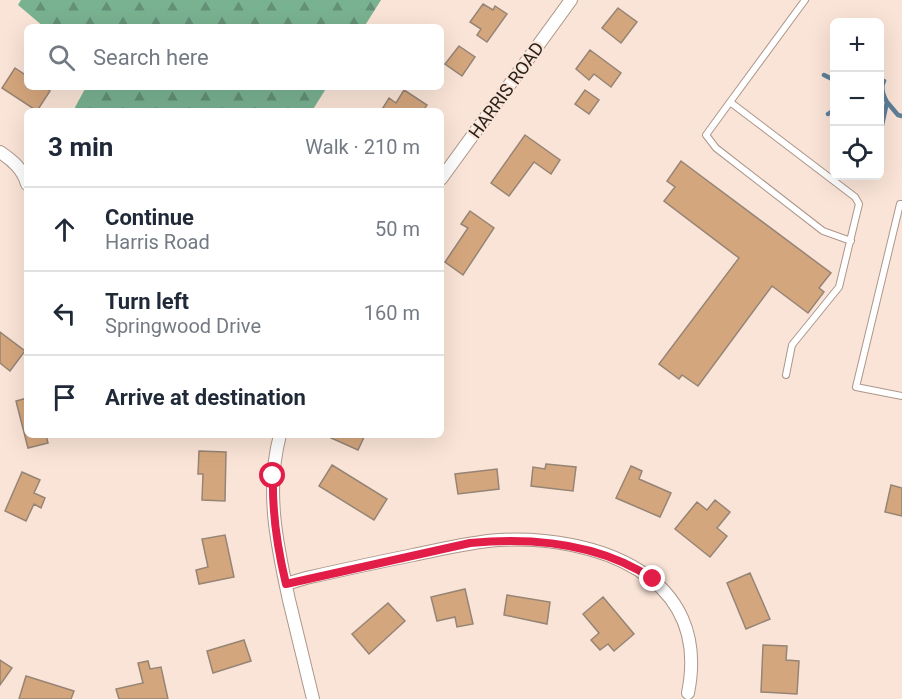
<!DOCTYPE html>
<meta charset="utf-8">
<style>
body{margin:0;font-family:Roboto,sans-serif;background:#f2f2f3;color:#1f2937}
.controls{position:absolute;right:18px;top:18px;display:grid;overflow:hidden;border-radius:9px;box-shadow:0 6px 24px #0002}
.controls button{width:54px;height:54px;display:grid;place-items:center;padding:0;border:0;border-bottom:2px solid #e0e1e3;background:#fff;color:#1f2937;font:30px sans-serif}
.stop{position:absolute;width:18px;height:18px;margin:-14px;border:4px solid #e11d48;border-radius:50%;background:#fff}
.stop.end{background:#e11d48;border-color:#fff;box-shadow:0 2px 6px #0008}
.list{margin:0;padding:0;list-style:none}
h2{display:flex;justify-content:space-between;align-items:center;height:78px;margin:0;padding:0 24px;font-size:26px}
h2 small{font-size:20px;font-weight:400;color:#747a83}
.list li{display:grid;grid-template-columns:39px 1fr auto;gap:18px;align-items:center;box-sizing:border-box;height:84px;padding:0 24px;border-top:2px solid #e0e1e3}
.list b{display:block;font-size:22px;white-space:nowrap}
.list p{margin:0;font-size:20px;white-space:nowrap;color:#747a83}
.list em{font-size:20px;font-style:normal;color:#747a83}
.icon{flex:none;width:33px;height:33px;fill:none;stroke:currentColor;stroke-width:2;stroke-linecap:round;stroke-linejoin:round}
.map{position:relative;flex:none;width:902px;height:699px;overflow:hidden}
.search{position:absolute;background:#fff;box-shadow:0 6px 24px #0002;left:24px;top:24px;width:420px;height:66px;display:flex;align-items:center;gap:15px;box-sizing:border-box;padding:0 21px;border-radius:9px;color:#747a83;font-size:22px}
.panel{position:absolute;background:#fff;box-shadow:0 6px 24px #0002;left:24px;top:108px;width:420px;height:330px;border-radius:9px}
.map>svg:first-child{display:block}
</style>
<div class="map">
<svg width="902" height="699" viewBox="0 0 902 699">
<defs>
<pattern id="forest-firs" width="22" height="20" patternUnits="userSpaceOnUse" patternTransform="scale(1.5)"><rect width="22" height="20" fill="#79b291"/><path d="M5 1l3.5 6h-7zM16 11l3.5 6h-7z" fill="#639076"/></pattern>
</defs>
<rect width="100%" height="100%" fill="#fae4d7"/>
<path fill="url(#forest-firs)" d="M21,0H381L364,27H44L18,5Z
M86,87H327L312,111H73Z"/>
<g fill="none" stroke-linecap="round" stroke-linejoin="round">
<path stroke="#5e7f98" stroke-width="4.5" d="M824,75L834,80
M887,102L898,115L902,116
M828,114L834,110
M880,134L887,102C883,95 880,88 884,81"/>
</g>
<path fill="#d4a67d" stroke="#968475" stroke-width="1.5" d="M483,4L493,10L495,6L507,14L487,42L477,35L481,29L470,22Z
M618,8L637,22L621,43L602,28Z
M459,46L475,57L462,76L445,64Z
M590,50L621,73L611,87L594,74L589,80L576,69Z
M15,68L27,76V87H44L50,91L37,111L2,88Z
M404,90L427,105L423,111H381L389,98L396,103Z
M585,90L599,100L589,114L575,104Z
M525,135L560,160L551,174L534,162L509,196L491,183Z
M681,161L831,273L819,288L824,292L808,313L772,286L698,386L682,375L679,379L659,364L739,258L664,201L675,187L667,181Z
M470,211L494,228L463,275L445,262L468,228L461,224Z
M0,332L25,351L10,371L0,363Z
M27,398V435H46L48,443L28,448L16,401Z
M333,435H365L358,450L331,438Z
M199,451L226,452L225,501L202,500L203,474H198Z
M546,464L576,467L573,491L531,486L533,467L545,469Z
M332,465L387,499L374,520L319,486Z
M631,466L642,471L639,479L671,493L660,517L616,498Z
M497,469L499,489L458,494L455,474Z
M22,472L40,480L34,493L45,498L41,508L34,504L26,521L5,511Z
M891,485L902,488V516L885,512Z
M715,500L730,512L717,528L727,536L710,557L675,529L697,502L707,510Z
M225,535L234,577L199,584L196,570L208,567L202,539Z
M750,573L770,619L746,629L727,583Z
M465,589L473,624L457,627L455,617L437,621L431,597Z
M507,595L550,602L547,624L504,615Z
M603,597L634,634L614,651L608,644L600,650L591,640L599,633L583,614Z
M388,603L405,621L369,654L352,634Z
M244,640L251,661L213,673L207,651Z
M763,645L787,646L786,660L799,661L797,694L761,692Z
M0,660L12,668L0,685Z
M148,661L150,669L161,667L168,699H119L116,689L143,683L138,663Z
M26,676L74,691L71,699H19Z"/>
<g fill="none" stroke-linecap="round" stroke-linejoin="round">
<defs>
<path id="lane" d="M730,102L706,135L716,148L823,231L851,241
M902,204H900L856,387L902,396
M786,375L792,345L839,287L859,204L855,197L730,102L805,0"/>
<path id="street" d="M0,152C12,160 23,169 27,184
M441,179L571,0
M280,435C265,491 277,545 289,600C297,633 305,666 313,699
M286,584L306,578C342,570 378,562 413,555C442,549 470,542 499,540C595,535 712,574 688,693"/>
</defs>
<use href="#lane" stroke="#ac978b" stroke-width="8"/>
<use href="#street" stroke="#ac978b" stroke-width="14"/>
<use href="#lane" stroke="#fff" stroke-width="6"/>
<use href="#street" stroke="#fff" stroke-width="12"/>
</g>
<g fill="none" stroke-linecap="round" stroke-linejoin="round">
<path stroke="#e11d48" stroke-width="8" d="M273,476C272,513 277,547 286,584L470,543C533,537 599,543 653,579"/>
</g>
<g text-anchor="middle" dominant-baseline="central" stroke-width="4.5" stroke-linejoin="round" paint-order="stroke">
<g font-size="18" fill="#271f1a" stroke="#fae4d7">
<text transform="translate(506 90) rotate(-54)">HARRIS ROAD</text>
</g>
</g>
</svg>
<div class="controls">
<button>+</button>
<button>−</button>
<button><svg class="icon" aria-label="locate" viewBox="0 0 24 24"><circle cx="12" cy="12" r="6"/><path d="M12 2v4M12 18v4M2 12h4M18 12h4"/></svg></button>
</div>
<div class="stop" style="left:273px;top:476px"></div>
<div class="stop end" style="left:653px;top:579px"></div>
<div class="search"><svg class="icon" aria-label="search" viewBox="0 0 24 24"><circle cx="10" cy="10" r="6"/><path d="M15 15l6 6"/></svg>Search here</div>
<section class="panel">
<h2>3 min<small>Walk · 210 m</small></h2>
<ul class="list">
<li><svg class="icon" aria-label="ahead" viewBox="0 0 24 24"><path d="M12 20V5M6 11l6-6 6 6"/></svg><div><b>Continue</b><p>Harris Road</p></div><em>50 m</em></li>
<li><svg class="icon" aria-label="left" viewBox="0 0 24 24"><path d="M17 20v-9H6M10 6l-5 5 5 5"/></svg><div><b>Turn left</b><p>Springwood Drive</p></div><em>160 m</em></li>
<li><svg class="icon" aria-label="arrive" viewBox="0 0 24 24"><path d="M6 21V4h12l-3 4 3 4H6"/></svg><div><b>Arrive at destination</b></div></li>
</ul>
</section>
</div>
